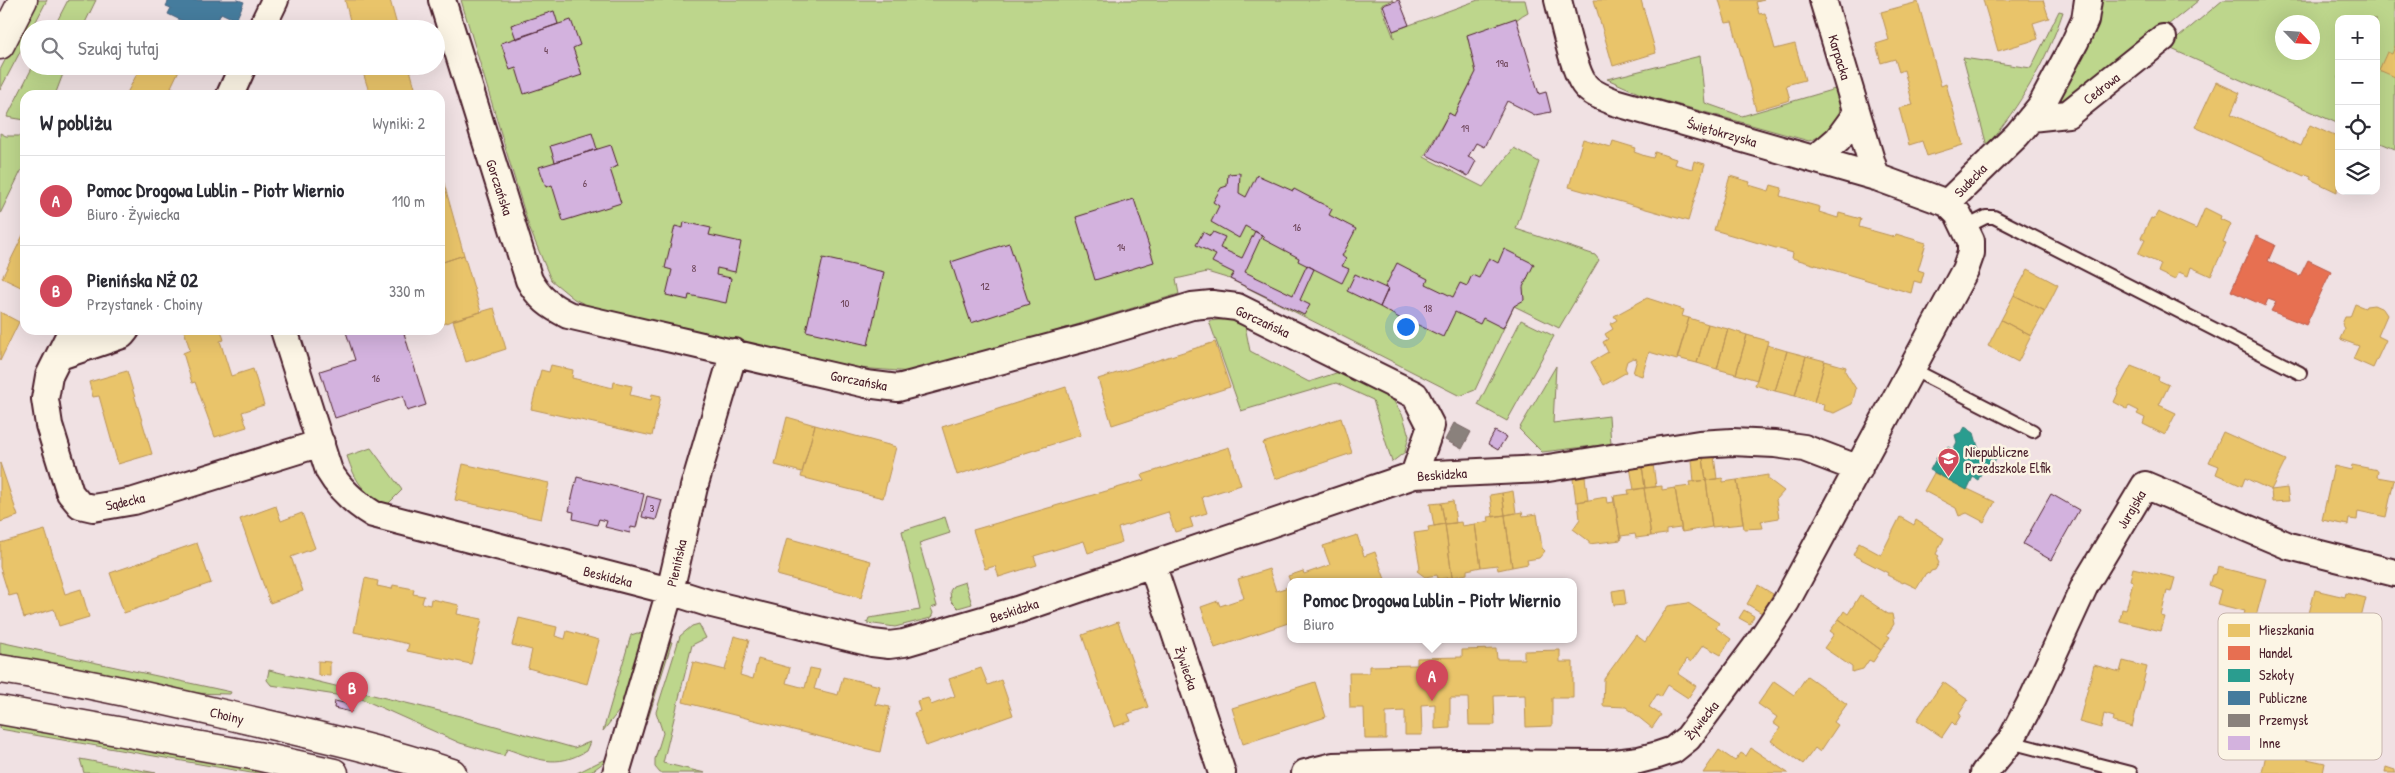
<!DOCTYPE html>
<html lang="pl">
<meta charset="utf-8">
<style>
body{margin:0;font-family:"Patrick Hand",sans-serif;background:#f2f2f3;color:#2b2b33}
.controls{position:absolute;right:15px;top:15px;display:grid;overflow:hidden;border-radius:10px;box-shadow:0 5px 20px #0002}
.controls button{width:45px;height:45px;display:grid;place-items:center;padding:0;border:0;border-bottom:1px solid #e1e1e2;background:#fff;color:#2b2b33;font:25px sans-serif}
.compass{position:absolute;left:2275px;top:15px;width:45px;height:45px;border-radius:50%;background:#fff;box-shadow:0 5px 20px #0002;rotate:115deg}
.you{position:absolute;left:1405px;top:326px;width:18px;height:18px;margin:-12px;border:4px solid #fff;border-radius:50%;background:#1a73e8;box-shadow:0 0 0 8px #1a73e833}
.badge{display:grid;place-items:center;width:32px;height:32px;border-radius:50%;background:#d1495b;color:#fff;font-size:16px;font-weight:700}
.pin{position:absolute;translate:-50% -41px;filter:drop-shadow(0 1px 2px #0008)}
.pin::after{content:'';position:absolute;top:26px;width:18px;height:15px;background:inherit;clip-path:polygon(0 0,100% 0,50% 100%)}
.popup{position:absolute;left:1287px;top:578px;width:290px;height:65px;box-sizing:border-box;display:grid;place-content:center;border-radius:10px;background:#fff;filter:drop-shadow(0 1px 4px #0005);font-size:16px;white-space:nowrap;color:#7c7c81}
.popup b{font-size:19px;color:#2b2b33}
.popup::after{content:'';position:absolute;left:50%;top:100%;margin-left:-10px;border:10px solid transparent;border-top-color:#fff}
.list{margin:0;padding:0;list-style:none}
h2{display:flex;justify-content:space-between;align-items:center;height:65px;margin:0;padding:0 20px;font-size:21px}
h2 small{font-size:16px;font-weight:400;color:#7c7c81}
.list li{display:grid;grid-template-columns:32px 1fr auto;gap:15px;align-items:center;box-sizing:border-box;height:90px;padding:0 20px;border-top:1px solid #e1e1e2}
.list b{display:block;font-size:19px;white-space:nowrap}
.list p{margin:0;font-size:16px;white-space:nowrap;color:#7c7c81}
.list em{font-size:16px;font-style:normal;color:#7c7c81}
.icon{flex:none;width:28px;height:28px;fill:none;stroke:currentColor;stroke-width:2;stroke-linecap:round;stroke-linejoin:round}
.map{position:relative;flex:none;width:2395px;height:773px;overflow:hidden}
.search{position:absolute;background:#fff;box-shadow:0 5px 20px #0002;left:20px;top:20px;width:425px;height:55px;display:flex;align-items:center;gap:12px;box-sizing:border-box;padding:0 18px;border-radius:28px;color:#7c7c81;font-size:19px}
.panel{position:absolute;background:#fff;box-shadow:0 5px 20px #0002;left:20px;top:90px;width:425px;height:245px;border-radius:15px}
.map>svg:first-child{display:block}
</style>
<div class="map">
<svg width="2395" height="773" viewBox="0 0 2395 773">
<rect width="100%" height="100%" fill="#f0e1e3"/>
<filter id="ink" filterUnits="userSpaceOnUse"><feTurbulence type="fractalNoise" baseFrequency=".02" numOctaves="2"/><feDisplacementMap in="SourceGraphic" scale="10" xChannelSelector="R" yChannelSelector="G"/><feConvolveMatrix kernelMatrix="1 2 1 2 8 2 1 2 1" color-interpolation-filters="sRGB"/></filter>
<g filter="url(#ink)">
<path fill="#bdd68c" stroke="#847a5c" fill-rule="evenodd" d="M36,0H47L32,29H29V35L0,90V70Z
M68,0H96L82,29H53Z
M461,0H1393L1381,5L1394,38L1393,31L1478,0H1525L1528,12C1498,27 1469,85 1454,116L1449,113L1424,157L1483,187L1514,148L1539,162L1516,229L1595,255L1599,260L1559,328L1514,306L1475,390L1460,396L1230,279L1207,272L1176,279L1179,294L950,363L912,372L859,368L593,308L574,299L551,280L529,227Z
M2098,0H2199L2070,104H2061L2060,99L2094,22Z
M2223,0H2395V149L2376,141V19H2339V124L2167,47ZM2282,22H2312V52H2282Z
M2059,11L2063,12C2045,65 2021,103 1987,146L1963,58L2031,68Z
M1700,56L1705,103L1742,116L1835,89C1846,119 1837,130 1809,141L1643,95L1607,79Z
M33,66H66L55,95H25V120L7,117Z
M0,133L6,136H25V163L0,214Z
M1228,319L1245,326L1250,351L1309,382L1339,372L1393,400L1403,416L1409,436L1405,452L1392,462L1373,400L1336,383L1241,411L1209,321Z
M1521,320L1554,336L1507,421L1478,405Z
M1556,366L1553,423L1609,416L1611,444L1542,452L1519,429Z
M371,448L402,490L386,506C362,491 356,483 347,456Z
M945,517L950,533L919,543L937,606L931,608L933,613L931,618L895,627L867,623L869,618L920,610L902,531Z
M965,582L972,604L958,608L951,601L950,591L953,586Z
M699,624L706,638L692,645L663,763L705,773H660L655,767V759L663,733L656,712L680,636L692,626Z
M637,633L646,634L626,702L603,731L631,635Z
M667,641L672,642L648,719L646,712Z
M0,642L231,692L230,694L189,693L0,654Z
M269,670L460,716L574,748L590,742L586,751C556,769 537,759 507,749L504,756L460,743L362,699L271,685L267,680Z
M0,723L275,773H251L0,729Z
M80,759L156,773H84Z
M603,760H607L591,772L577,773Z"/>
<path fill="#e9c46a" stroke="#b99257" d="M345,0H390L398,29H352Z
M1594,0H1641L1656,53L1613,66Z
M1719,0H1764L1756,2L1759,14L1765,13L1775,49L1795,44L1805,80L1786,85L1790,100L1756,110L1732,22L1726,23Z
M1983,0H2043L2049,18L2033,23L2038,39L1998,51Z
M1918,2L1941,86L1946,84L1963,145L1927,156L1922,141L1909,145L1899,108L1913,105L1904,70L1899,72L1895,59L1881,63L1876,44L1889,40L1881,12Z
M2395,46V77L2379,70L2387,52L2392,54Z
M141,66H181L171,87L183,92L181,95H126Z
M361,66H409L417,95H370Z
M2216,82L2240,93L2231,114L2301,146L2310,125L2339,138L2337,192L2310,179L2311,176L2305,174L2304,176L2195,127Z
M1583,139L1611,147L1613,141L1636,148L1634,152L1645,156L1653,158L1655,152L1676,159L1674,164L1692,169L1694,161L1705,164L1688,221L1569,187Z
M440,169L464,255L440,263Z
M1730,176L1750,182L1749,185L1769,191L1771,185L1782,188L1780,196L1820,207L1819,212L1838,218L1839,213L1861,219L1859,227L1895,237L1896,234L1926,243L1918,270L1924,272L1921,283L1914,281L1911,293L1792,258L1793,253L1714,230Z
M2205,208L2221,216L2220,219L2231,224L2223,242L2226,243L2211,276L2191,267L2188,276L2179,272L2175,280L2158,272L2161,264L2138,254L2145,240L2141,238L2151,218L2154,219L2158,212L2196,229Z
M25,231V289L2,278Z
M464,255L481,312L442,324L440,316V263Z
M2028,269L2058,285L2045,311L2014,295Z
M2014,295L2045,311L2031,336L2001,320Z
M1647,298L1684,310L1682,316L1689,318L1677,360L1649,352L1642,376L1633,373L1637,359L1633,358L1627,361L1625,368L1627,372L1604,385L1591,362L1608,352L1603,342L1608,339L1605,334L1613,329L1610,324L1617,320L1614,316Z
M2355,304L2365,308L2366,306L2374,305L2383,309L2387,315L2378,336L2386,340L2373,368L2353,359L2359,346L2340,339L2345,328L2342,324L2345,317H2350Z
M494,308L506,349L466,362L453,320Z
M0,312L19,322L0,361Z
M1689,318L1708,324L1697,363L1677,358Z
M2001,320L2031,336L2018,362L1988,346Z
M1708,324L1728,329L1717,369L1697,363Z
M1728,329L1747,335L1736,374L1717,369Z
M184,330H221L224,340L220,341L231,376L253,369L264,405L242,412L247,427L215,437L195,382L192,383L183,353L190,350Z
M1747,335L1768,341L1757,380L1736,374Z
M1215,342L1230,387L1112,425L1098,379Z
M1767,345L1787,351L1775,391L1755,385Z
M1787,351L1806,356L1795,396L1775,391Z
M1806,356L1825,361L1814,402L1795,396Z
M1825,361L1846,367L1845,371L1856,389L1852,404L1834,413L1823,410L1824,404L1814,402Z
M551,365L573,370L572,378L613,388L614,382L632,386L630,395L651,400L652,394L661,396L652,436L531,409L541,370L549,372Z
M2131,366L2159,377L2158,380L2169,385L2159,405L2176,413L2165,435L2143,424L2145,418L2137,414L2139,411L2129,406L2127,409L2114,402L2119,391L2118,390Z
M127,371L152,454L118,464L99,396L93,397L89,382Z
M1066,387L1081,435L957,475L942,427Z
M787,417L815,425L802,472L775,465Z
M1341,418L1352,453L1275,479L1263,443Z
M815,425L896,447L883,498L801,477Z
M2223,432L2286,460L2271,490L2245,478L2242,486L2216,474L2219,466L2209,462Z
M1229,447L1241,485L1202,497L1207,513L1190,518L1193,527L1175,532L1168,512L1118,528L1122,542L1088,553L1084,541L1034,556L1037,565L999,577L995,566L985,569L973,530L1144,480L1142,475Z
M1714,456L1717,479L1706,480L1703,458Z
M1703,458L1706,480L1694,482L1692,460Z
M0,463L18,516L0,522Z
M463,464L549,483L541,519L455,500Z
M1653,464L1656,487L1645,488L1642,465Z
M1642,465L1645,488L1634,490L1630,467Z
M2352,465L2378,470L2377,477L2394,480L2386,517L2358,511L2357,520L2349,519L2348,525L2322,520L2334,466L2351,470Z
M1934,473L1995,502L1984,522L1967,513L1959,516L1956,508L1924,491Z
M1768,475V479L1784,491L1776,500L1779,518L1761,521L1763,528L1744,529L1737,480Z
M1585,477L1588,500L1576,502L1573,479Z
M1723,478V482L1737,480L1743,524L1712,527L1706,480Z
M1706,480L1712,527L1682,532L1675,488L1690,486L1689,482Z
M1662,486V490L1675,488L1682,532L1680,528L1666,530V534L1651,536L1644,488Z
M1644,488L1651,536L1636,538L1635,534L1621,536V540L1614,496L1629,494L1628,490Z
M2287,488L2289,501L2272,502L2271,490Z
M1513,491L1516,513L1505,515L1502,493Z
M1502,493L1505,515L1493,517L1490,495Z
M1613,496L1621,540L1589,544V541L1573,529L1580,519L1578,502L1606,497L1607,503L1614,502Z
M1453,501L1456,523L1445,524L1441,503Z
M1441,503L1445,524L1434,526L1430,504Z
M276,506L281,521L302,513L315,548L291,557L303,591L270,603L240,519Z
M1522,512L1523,516L1537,514L1542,548L1545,551L1539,558L1527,560L1528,564L1512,567L1505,515Z
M1505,515L1512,567L1498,570L1497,565L1481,567L1475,524L1489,521L1488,517Z
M1900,517L1914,525L1916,520L1944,538L1936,554L1939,556L1937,559L1939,563L1935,570L1931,571L1929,574L1926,573L1917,588L1904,582L1903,583L1887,575L1888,573L1853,555L1859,543L1881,555Z
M1461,522L1462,526L1475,524L1481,567L1467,570V574L1452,577L1445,524Z
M1445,524L1452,577L1438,579L1437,575L1425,577L1417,571L1420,567L1414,533L1429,531L1428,527Z
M45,530L65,594L81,589L89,617L59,626L54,609L24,618L17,594L9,596L0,567V543Z
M1357,535L1364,556L1375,552L1386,582L1291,583L1288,576L1303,571L1304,574L1330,565L1323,546Z
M787,538L871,561L861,598L777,575Z
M197,543L211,583L124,613L110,573Z
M2218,567L2266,579L2254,624L2242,621L2245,611L2217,604L2221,590L2209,585L2212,575L2216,574Z
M2133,568L2175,578L2171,592L2167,591L2161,616L2165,617L2161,631L2120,621L2122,609L2126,610L2133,581L2130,580Z
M1269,569L1276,591L1291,586V622L1215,648L1201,607L1218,601L1220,606L1244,598L1238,579Z
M365,578L378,581L377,586L392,589L393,585L414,589L413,594L424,596L422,603L430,605L431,599L459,605L457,614L482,619L471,664L407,651L409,644L354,632Z
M1758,585L1773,594L1762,613L1747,604Z
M1624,589L1626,604L1614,605L1612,591Z
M2315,590L2345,597L2346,593L2366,598L2359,626L2351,624L2347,639L2305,629Z
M1860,595L1888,614H1892L1894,624L1887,635L1890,637L1881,650L1839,619L1844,611L1848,614Z
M1688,603L1719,623L1716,628L1731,639L1721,655L1703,645L1691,662L1687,659L1678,674L1696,686L1688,698L1668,685L1661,697L1657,694L1649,707L1661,715L1652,728L1626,707L1603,706L1604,679L1636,635L1645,642L1668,606Z
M1744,610L1754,616L1750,624L1739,618Z
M519,618L557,627L555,636L565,639L567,631L599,640L587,684L528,668L532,650L512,645Z
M1839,619L1881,650L1873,662L1869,660L1863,669L1852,672V667L1824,648L1834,634L1830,631Z
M1118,622L1148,707L1128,714L1131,721L1114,727L1082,635Z
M734,636L749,640L740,675L753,679L758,659L790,668L786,683L805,688L810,668L820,670L814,689L838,695L843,677L880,686L875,704L890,707L880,752L683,702L693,662L725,670Z
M1496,649L1497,659H1524V651L1560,650V662H1573V698H1552V726L1526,727L1525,695L1494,696L1495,725H1469L1468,698H1450V728L1435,729V704L1421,705L1422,735H1405V711L1386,712V739H1365L1364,708H1350L1349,673H1369V666L1417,665V658L1462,657V650Z
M318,661L330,662V676L318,675Z
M2123,661L2147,667L2132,727L2113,722L2114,717L2104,714L2101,728L2079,722L2094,665L2120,672Z
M981,668L988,685L1001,680L1013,715L926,746L914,713L920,711L917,701L928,698L931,705L955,696L949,679Z
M1807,676L1847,704L1834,722L1838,725L1820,752L1815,748L1803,764L1771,741L1780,728L1773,723L1777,717L1758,704L1774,681L1794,695Z
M1315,682L1326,717L1243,744L1232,708Z
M1943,682L1968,700L1959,714L1961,715L1955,725L1952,722L1942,737L1917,720Z
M2286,742L2298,744L2297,749L2309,751L2307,759L2325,763L2323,773H2262L2268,745L2285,748Z
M1751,748L1788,773H1703L1719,750L1735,761L1741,753L1746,756Z
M2386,767L2395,770V773H2385Z"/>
<path fill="#e76f51" stroke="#b85746" d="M2256,236L2275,245L2268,261L2300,276L2308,260L2331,271L2306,325L2271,311L2276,302L2268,299L2265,306L2231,291Z"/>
<path fill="#2a9d8f" stroke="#347771" d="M1965,427L1974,433L1978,447L1997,456L1990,470L1984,467L1978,480L1973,477L1967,490L1930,470L1937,457L1941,460L1948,447L1953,450L1957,442L1955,435L1962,432Z"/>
<path fill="#457b9d" stroke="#465f7b" d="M169,0H238L244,2L236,20L221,13L214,29H199L168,14L171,8L166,6Z"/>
<path fill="#8a817c" stroke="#776464" d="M1454,423L1471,432L1462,449L1445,440Z"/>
<path fill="#d3b2de" stroke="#4a1f2b" d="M1399,0L1409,25L1393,31L1383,5Z
M554,11L558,24L516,39L511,25Z
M1516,18L1539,94L1546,92L1551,112L1535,115L1507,101L1484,147L1476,143L1468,157L1476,161L1468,176L1427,155L1449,113L1454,116L1476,72L1467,35Z
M571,20L580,45L573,48L582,75L524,94L516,68L510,70L501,43Z
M592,133L597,149L555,162L550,146Z
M611,145L618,166L610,169L621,203L563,221L552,185L546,187L539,167Z
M1240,173L1239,193L1246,197L1257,175L1293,191L1294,189L1332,209L1329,215L1356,229L1342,256L1346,259L1342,266L1349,269L1342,283L1298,261L1299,258L1263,239L1265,237L1245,226L1239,238L1211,222L1219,206L1213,202L1221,188L1227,186L1228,174Z
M1134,199L1154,262L1095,280L1076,217Z
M684,222L711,228L709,235L741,242L735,272L717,268L716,275L731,278L726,303L689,295L688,300L666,295L672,270L665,268L675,226L683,228Z
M1255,231L1262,235L1245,272L1293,295L1307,265L1314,269L1300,300L1310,305L1304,315L1230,279L1234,273L1212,262L1216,255L1196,245L1203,232L1210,236L1213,232L1225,237L1220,248L1242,258Z
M1009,243L1029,304L971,323L951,262Z
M1504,249L1534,264L1523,287L1524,300L1514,306L1503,328L1483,318L1480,324L1455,312L1443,337L1414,323L1411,329L1407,330L1399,323L1401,319L1380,307L1388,289L1385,287L1397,263L1428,279L1426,284L1453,297L1460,283L1467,286L1472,275L1479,278L1489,258L1498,263Z
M823,258L884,272L868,345L806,331Z
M1355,274L1388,289L1380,307L1347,291Z
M354,330H381V332L403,330L426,405L407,411L403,396L335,418L320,371L355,360L346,332Z
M1495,431L1506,437L1498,450L1488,444Z
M577,477L644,494L636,528L631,527L630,533L605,527L607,521L599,519L597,525L573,519L574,512L569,511Z
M2051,494L2079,510L2051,560L2023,544Z
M647,496L662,500L656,520L642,517Z
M335,701L353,705L351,712L334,708Z"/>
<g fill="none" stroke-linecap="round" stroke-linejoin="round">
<defs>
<path id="lane" d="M1966,227L1986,217H1994L2300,373
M1912,369L2033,431
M2010,742L2131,773"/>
<path id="street" d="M442,0L529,280C539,298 550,306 568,315L866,384L898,388L1085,338L1192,306L1212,304L1237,307L1415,395L1431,426L1414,475
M1823,0L1876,177
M261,29L275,0
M230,95L243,66
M2031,118L2068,114L2163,38
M1815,159L1838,139L1857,113
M1947,203L2017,135L2041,106L2075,42L2085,20L2088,0
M72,330L49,376L45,399L49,425L70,493L80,505L93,508L134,501L321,443
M284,330L329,471C340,490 355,503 373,514L670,591L708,603L872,643L889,645L904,643L1017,610L1414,475L1542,469L1699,444L1732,442L1775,444L1804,448L1859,469
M60,356L122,335L126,330
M1152,564L1222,773
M616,773L670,591L694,487L734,352
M1305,773L1333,766L1459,763L1607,764L1639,760L1658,755L1673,750L1688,738L1758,644L1786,602L1965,270L1971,253V241L1958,214L1947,203L1876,177L1614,102C1603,97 1591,94 1584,84C1573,69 1563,19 1558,0
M1984,773L2010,742L2033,698L2085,585L2145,485L2289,546L2395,573"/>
<path id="secondary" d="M0,45L23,0
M0,669C75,680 149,697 223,714C300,732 377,748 452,773
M0,710L257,756L334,773"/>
</defs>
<use href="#lane" stroke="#4a1f2b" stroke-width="16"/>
<use href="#street" stroke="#4a1f2b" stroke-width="30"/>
<use href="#secondary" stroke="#4a1f2b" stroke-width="31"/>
<use href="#lane" stroke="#fcf5e5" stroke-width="12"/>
<use href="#street" stroke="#fcf5e5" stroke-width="26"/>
<use href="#secondary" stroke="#fcf5e5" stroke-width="28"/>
</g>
</g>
<defs>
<symbol id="school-pin" viewBox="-11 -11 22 30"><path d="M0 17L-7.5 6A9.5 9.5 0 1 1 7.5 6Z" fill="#d1495b" stroke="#fcf5e5"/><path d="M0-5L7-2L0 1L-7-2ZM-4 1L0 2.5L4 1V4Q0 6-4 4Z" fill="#fff"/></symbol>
</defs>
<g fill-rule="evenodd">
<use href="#school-pin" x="1936" y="446" width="25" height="34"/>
</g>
<g text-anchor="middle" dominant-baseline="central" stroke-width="5" stroke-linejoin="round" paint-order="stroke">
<g font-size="11" fill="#6c4458">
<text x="546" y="50">4</text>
<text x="1502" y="63">19a</text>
<text x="1465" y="128">19</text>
<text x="585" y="183">6</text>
<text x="1297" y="227">16</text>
<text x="1121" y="247">14</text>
<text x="694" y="268">8</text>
<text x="985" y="286">12</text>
<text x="845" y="303">10</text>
<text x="1428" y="308">18</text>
<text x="376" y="378">16</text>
<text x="652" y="508">3</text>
</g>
<g font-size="14" fill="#4a1f2b" stroke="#fcf5e5">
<text transform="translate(1840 57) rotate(73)">Karpacka</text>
<text transform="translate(2101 88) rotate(-38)">Cedrowa</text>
<text transform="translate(1722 132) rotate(16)">Świętokrzyska</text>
<text transform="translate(1970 180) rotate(-46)">Sudecka</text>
<text transform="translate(500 187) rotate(72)">Gorczańska</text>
<text transform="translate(1263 321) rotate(25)">Gorczańska</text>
<text transform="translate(859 380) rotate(11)">Gorczańska</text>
<text transform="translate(1442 474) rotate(-4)">Beskidzka</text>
<text transform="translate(125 501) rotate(-13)">Sądecka</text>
<text transform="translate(2131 509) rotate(-59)">Jurajska</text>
<text transform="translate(676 563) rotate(-77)">Pienińska</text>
<text transform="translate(608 576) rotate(14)">Beskidzka</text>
<text transform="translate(1014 610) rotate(-18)">Beskidzka</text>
<text transform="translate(1187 668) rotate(72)">Żywiecka</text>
<text transform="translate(227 715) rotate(13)">Choiny</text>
<text transform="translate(1701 720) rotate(-51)">Żywiecka</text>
</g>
<g font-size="14" fill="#4a1f2b" stroke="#fcf5e5" text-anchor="start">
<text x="1965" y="451">Niepubliczne<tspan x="1965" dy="16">Przedszkole Elfik</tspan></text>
</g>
</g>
<rect x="2218" y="613" width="164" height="147" rx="8" fill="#fcf5e5" stroke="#c7b5ad" stroke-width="1"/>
<rect x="2228" y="624" width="22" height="13" fill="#e9c46a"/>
<rect x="2228" y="646" width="22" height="14" fill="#e76f51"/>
<rect x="2228" y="669" width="22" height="13" fill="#2a9d8f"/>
<rect x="2228" y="691" width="22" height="14" fill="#457b9d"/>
<rect x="2228" y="714" width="22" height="13" fill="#8a817c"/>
<rect x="2228" y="736" width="22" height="14" fill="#d3b2de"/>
<g font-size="14" fill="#4a1f2b">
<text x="2259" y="635">Mieszkania</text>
<text x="2259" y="658">Handel</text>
<text x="2259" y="680">Szkoły</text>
<text x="2259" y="703">Publiczne</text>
<text x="2259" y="725">Przemysł</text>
<text x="2259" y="748">Inne</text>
</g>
</svg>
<div class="controls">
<button>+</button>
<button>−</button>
<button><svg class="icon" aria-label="locate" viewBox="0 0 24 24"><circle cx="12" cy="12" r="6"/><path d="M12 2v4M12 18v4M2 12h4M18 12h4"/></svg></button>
<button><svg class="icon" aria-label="layers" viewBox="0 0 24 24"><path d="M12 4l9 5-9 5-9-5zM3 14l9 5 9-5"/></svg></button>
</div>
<svg class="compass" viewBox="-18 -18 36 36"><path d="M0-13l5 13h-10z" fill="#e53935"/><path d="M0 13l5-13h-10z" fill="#7c7c81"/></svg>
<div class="you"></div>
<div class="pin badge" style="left:1432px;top:701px">A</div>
<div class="popup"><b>Pomoc Drogowa Lublin - Piotr Wiernio</b>Biuro</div>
<div class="pin badge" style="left:352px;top:713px">B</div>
<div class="search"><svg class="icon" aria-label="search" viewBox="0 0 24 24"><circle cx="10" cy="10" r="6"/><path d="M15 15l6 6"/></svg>Szukaj tutaj</div>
<section class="panel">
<h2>W pobliżu<small>Wyniki: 2</small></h2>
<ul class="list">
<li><span class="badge">A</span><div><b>Pomoc Drogowa Lublin - Piotr Wiernio</b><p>Biuro · Żywiecka</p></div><em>110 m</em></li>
<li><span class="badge">B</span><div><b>Pienińska NŻ 02</b><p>Przystanek · Choiny</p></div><em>330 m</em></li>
</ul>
</section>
</div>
